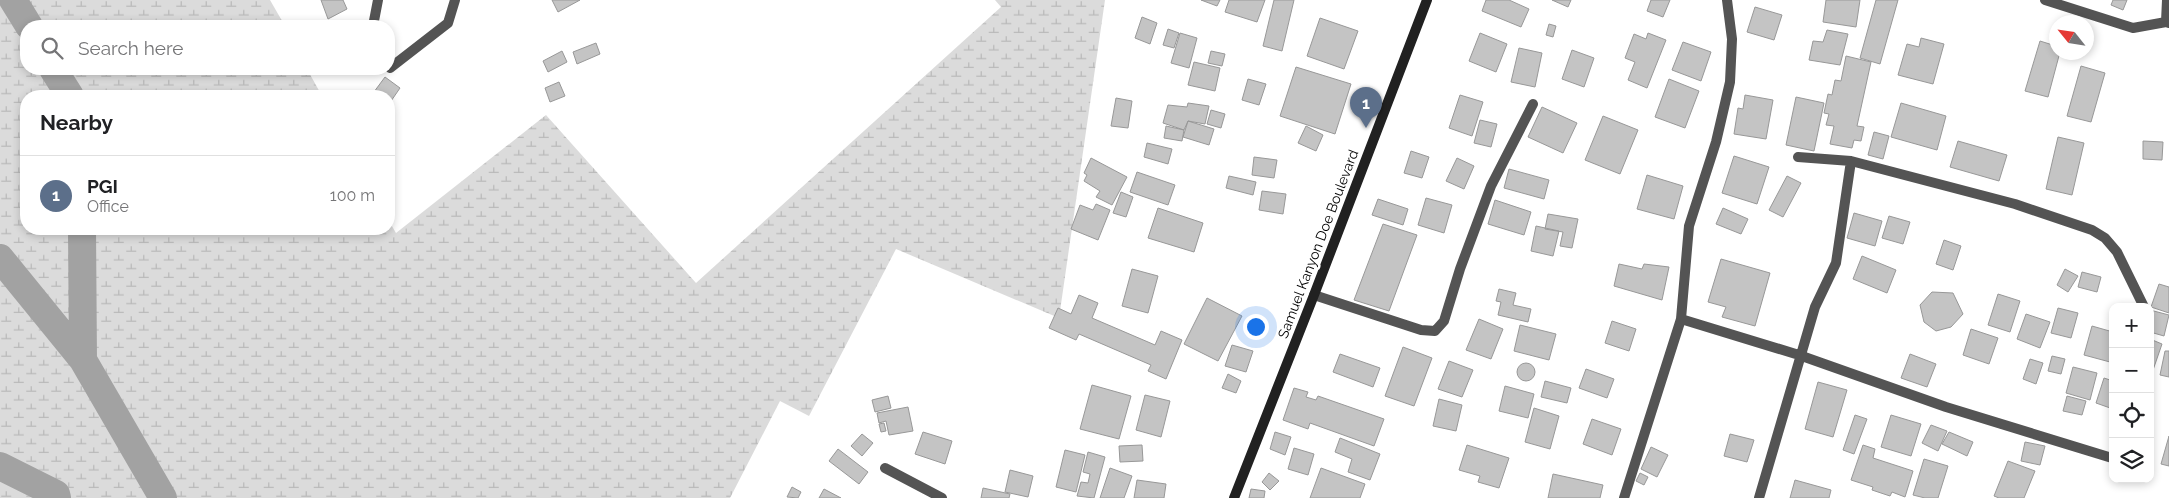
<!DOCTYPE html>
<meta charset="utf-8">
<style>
body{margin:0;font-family:Raleway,sans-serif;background:#f6f6f6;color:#202124}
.controls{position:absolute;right:15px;bottom:15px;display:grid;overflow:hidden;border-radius:10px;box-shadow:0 2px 8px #0003}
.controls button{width:45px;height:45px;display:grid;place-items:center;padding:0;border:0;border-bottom:1px solid #e0e0e0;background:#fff;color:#202124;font:25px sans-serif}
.compass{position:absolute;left:2049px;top:15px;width:45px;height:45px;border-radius:50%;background:#fff;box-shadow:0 2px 8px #0003;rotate:300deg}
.you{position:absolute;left:1255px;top:326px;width:18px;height:18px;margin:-12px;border:4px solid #fff;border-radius:50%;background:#1a73e8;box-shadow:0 0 0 8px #1a73e833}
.badge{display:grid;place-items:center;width:32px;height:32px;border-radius:50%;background:#1a73e8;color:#fff;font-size:16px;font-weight:700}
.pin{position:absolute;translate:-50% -41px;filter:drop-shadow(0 1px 2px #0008)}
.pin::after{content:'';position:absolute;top:26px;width:18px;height:15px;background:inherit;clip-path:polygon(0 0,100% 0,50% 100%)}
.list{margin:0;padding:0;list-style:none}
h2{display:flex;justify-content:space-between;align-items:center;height:65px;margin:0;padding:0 20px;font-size:21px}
h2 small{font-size:16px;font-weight:400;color:#757577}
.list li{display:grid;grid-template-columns:32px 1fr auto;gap:15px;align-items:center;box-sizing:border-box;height:80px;padding:0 20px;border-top:1px solid #e0e0e0}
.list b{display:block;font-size:19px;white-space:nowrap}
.list p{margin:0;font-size:16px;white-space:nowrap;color:#757577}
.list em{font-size:16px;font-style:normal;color:#757577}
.icon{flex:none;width:28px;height:28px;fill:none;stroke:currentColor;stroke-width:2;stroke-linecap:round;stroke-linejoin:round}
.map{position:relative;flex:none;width:2169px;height:498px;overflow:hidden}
.search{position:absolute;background:#fff;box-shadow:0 2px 8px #0003;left:20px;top:20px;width:375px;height:55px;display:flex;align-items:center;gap:12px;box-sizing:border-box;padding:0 18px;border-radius:20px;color:#757577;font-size:19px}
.panel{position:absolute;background:#fff;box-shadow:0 2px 8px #0003;left:20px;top:90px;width:375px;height:145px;border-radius:20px}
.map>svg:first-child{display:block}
</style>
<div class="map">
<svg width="2169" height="498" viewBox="0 0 2169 498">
<defs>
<pattern id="wetland-marsh" width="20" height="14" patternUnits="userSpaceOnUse" patternTransform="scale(1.25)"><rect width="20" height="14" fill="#dbdbdb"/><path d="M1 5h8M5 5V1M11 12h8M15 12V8" fill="none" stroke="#bababa"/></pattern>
</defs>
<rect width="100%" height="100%" fill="#fff"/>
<path fill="url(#wetland-marsh)" d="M0,0H270L285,26H26V69H307L322,96H26V229H389V221L396,233L546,115L696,283L1001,7L995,0H1105L1059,318L896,249L809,416L780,401L730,498H0Z"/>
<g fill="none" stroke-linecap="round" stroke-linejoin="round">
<path stroke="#a2a2a2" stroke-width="28" d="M13,0L29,26
M53,69L70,96
M82,229L83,360
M0,258L83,360L163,498
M0,466L56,494L57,498"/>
</g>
<path fill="#c4c4c4" stroke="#989898" d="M321,0H343L347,9L328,19Z
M552,0H580L558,12Z
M1201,0H1220L1217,6Z
M1229,0H1265L1257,22L1225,12Z
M1274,0H1294L1282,51L1263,46Z
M1486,0H1509L1529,9L1521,27L1482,11Z
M1552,0H1571L1568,7Z
M1651,0H1670L1663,17L1647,11Z
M1826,0H1860L1856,27L1823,22Z
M1876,0H1898L1880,64L1860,58Z
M2113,0H2127L2123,10L2111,5Z
M1755,7L1782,15L1774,40L1747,32Z
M1142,17L1157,23L1150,44L1135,38Z
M1320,18L1358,31L1344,69L1307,56Z
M1549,24L1556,26L1553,37L1546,35Z
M1168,29L1179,33L1174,48L1163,45Z
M1827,30L1848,34L1840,65L1809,60L1813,41L1823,42Z
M1180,33L1197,38L1189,68L1171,63Z
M1480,33L1507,44L1496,72L1469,61Z
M1648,33L1666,40L1647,88L1628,80L1635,62L1625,58L1634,34L1646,39Z
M1921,38L1944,44L1933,84L1898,75L1907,44L1919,47Z
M2040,41L2056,46V52H2060L2048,97L2025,91Z
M1683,42L1711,52L1701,81L1672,70Z
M596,43L600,54L577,64L573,52Z
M1519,48L1542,53L1535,87L1511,82Z
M1572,50L1594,58L1584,87L1562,79Z
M562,51L567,62L548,72L543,61Z
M1211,51L1225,54L1222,66L1208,63Z
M1846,56L1871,62L1857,126L1864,127L1861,141L1854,140L1852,148L1830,144L1834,126L1826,125L1829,114L1824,113L1828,94L1832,95L1835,80L1841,81Z
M1194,62L1220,68L1215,91L1188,85Z
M2081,66L2105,73L2091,122L2067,116Z
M1296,67L1351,84L1335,134L1280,116Z
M385,77L400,88L389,104V96H371Z
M1248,79L1266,84L1259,105L1242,100Z
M1669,79L1699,91L1685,128L1655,117Z
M559,82L565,96L550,102L545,88Z
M1460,95L1483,102L1472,136L1449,128Z
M1745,95L1773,100L1766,139L1734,134L1738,108L1743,109Z
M1796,97L1824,103L1814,151L1786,145Z
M1116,98L1132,101L1128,128L1111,126Z
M1188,103L1209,106L1205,124L1188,121L1184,130L1163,123L1168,105L1187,107Z
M1901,103L1946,116L1937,150L1891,137Z
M1542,107L1577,123L1563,153L1528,137Z
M1211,110L1225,114L1221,128L1207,124Z
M1603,116L1638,130L1620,174L1585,160Z
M1480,120L1497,124L1491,147L1474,143Z
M1188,121L1214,129L1209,145L1183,137Z
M1166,126L1184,130L1182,141L1164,138Z
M1306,126L1323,135L1316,151L1298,143Z
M1874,132L1889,136L1883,159L1868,155Z
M2058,137L2084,143L2072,195L2046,189Z
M1958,141L2007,155L1999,181L1950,167Z
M2143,141L2163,142L2162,160L2143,159Z
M1147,143L1172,149L1168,164L1144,157Z
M1411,151L1429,157L1422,178L1404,173Z
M1734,156L1769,167L1757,204L1722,193Z
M1254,157L1277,160L1274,178L1252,175Z
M1091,158L1127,177L1112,205L1096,197L1100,191L1084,181L1087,175L1084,173Z
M1457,158L1474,166L1464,189L1446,181Z
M1509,169L1549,180L1544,199L1504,188Z
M1137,172L1175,185L1168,205L1130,192Z
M1647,175L1683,186L1674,219L1637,209Z
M1229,176L1256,182L1253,195L1226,188Z
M1787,176L1801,183L1783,217L1769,210Z
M1262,191L1286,194L1283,214L1259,210Z
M1121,192L1133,197L1126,217L1113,213Z
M1426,198L1452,205L1444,233L1418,225Z
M1378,199L1408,209L1403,225L1372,215Z
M1495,200L1531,212L1524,235L1488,224Z
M1096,204L1110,210L1098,240L1071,229L1080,205L1093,210Z
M1158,208L1203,223L1194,252L1148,238Z
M1723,208L1748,219L1741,234L1716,224Z
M1854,213L1882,221L1875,246L1847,238Z
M1548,214L1578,219L1572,248L1560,246L1563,232L1545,229Z
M1889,216L1910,222L1903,244L1882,238Z
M1383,224L1417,235L1389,311L1354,300Z
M1536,226L1559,231L1553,256L1531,251Z
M1944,240L1961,246L1953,270L1936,264Z
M1862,256L1896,270L1887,293L1853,279Z
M1721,259L1770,273L1755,326L1722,317L1726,307L1708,302Z
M1619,264L1642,269L1644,264L1669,267L1662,300L1614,286Z
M1132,269L1158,276L1148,313L1122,306Z
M2065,269L2078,276L2068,292L2057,285Z
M2082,272L2101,277L2097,292L2078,287Z
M2159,284L2169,287V313L2151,307Z
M1499,289L1516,293L1513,305L1531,309L1528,322L1498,315L1501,302L1496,301Z
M1932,292L1953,293L1963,314L1951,327L1936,331L1924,322L1920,305Z
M1998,294L2020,301L2010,332L1988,325Z
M1079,295L1098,303L1092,318L1155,345L1161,331L1182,340L1166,379L1148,371L1151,365L1079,334L1076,340L1049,328L1058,308L1071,314Z
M1207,298L1242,316L1218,361L1184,344Z
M2058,308L2078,313L2071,338L2051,333Z
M2150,310L2169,315L2164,336L2150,332Z
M2026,314L2050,322L2040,348L2017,339Z
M1479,319L1503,329L1491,359L1466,350Z
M1612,321L1636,329L1629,351L1605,343Z
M1520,325L1556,334L1549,360L1514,351Z
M2092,326L2113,332V352L2110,362L2084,355Z
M1971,329L1998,338L1989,364L1963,355Z
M2150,339L2162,344L2152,373L2150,372Z
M1232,345L1253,351L1246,372L1225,366Z
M1403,347L1432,358L1414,406L1385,396Z
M2165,351H2169V377L2160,375Z
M1340,354L1380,368L1373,387L1333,372Z
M1910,354L1936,364L1927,387L1901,378Z
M2052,356L2065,359L2061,374L2048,371Z
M2030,359L2043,363L2036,384L2023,379Z
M1449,361L1473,370L1462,397L1438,389Z
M1517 372a9 9 0 1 1 18 0a9 9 0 1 1-18 0Z
M2073,367L2097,373L2090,400L2066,393Z
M1586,369L1614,379L1607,398L1579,388Z
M1228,374L1241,381L1236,393L1222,388Z
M2104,378L2113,381V409L2096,403Z
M1545,381L1571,388L1567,403L1541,397Z
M1818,382L1847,390L1833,437L1805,429Z
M1092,385L1131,396L1119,439L1080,429Z
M1505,386L1534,394L1528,418L1499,411Z
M1294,388L1308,392L1306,397L1316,400L1318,396L1384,419L1374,446L1310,423L1308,429L1283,420Z
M1145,395L1170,401L1161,437L1136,430Z
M888,396L891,408L875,412L872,400Z
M2067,396L2086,401L2082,415L2063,411Z
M1439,399L1462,405L1456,431L1433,426Z
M908,407L913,431L889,435L886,421L879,423L877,413Z
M1534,408L1559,416L1550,449L1525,442Z
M1855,415L1867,419L1854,454L1843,450Z
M1891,415L1921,424L1911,456L1881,447Z
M1592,419L1621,429L1612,455L1583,444Z
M884,423L886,431L881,432L879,424Z
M1931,425L1947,431L1938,451L1922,443Z
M923,432L952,441L945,464L915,454Z
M1275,432L1291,437L1285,455L1270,449Z
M1949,432L1973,442L1967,456L1942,444Z
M862,434L873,443L862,456L851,446Z
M1730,434L1754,440L1747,462L1724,456Z
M2169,436V466L2161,464Z
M1340,438L1380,454L1370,480L1348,472L1352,459L1335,452Z
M2025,442L2045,446L2040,465L2021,461Z
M1142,445L1143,461L1120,462L1119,446Z
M1467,445L1509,458L1499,488L1478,482L1480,476L1459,470Z
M1863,445L1875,449L1873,458L1913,471L1905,497L1892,492L1890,496L1872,490L1873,487L1851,480Z
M1651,447L1668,455L1657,477L1641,469Z
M1294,448L1314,454L1308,475L1288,469Z
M838,449L868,472L859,484L829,461Z
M1065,450L1085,455L1076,492L1056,487Z
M1088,452L1105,457L1094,498L1077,496L1081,482L1088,483L1090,474L1083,472Z
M1924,459L1948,466L1938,498H1925L1913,495Z
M2008,461L2035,471L2024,498H1999L1994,496Z
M1110,468L1132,476L1124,498H1100Z
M1321,468L1365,484L1360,498H1310Z
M1010,470L1033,476L1028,497L1005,492Z
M1269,473L1279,481L1270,490L1262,482Z
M1640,473L1648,477L1644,485L1636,481Z
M1553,474L1603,485L1600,498H1548Z
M1137,480L1166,484L1164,498H1134Z
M1795,480L1831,490L1829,498H1790Z
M792,487L801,492L798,498L787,497Z
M983,488L1010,494L1009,498H981Z
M824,489L841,498H819Z
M1251,489L1265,491L1264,498H1249Z"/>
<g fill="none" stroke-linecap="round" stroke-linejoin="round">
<path stroke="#545454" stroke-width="10" d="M2045,0L2133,28L2166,22L2169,23
M2166,22L2167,0
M373,26L378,0
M390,68L448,23L455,0
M1851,161L2015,204L2092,230L2105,238L2117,252L2144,307
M1314,295L1421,330L1435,331L1444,321L1460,269L1491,186L1533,104
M1681,319L1799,355L1946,407L2112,458
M885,468L942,498
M1624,498L1681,319L1689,226L1716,142L1730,82L1732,39L1727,0
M1759,498L1815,307L1836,263L1851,161L1798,157"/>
<path stroke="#212121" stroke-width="10" d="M1234,498L1314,295L1427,0"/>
</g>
<g text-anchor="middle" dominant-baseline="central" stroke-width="5" stroke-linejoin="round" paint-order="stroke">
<g font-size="14" fill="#000" stroke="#fff">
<text transform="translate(1318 244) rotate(-69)">Samuel Kanyon Doe Boulevard</text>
</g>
</g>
</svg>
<div class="controls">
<button>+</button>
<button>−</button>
<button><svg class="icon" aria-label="locate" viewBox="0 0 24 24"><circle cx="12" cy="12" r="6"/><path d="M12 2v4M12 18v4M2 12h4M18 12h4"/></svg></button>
<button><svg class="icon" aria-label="layers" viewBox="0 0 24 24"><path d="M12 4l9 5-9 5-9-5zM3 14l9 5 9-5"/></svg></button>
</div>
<svg class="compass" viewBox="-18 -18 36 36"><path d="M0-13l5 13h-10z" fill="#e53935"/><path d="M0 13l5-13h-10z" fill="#757577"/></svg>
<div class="you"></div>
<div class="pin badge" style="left:1366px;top:128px;background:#5c6f8a">1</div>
<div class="search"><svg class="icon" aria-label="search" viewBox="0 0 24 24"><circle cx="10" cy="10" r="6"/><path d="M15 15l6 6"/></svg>Search here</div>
<section class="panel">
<h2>Nearby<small></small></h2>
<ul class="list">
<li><span class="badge" style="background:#5c6f8a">1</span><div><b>PGI</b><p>Office</p></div><em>100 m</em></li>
</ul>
</section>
</div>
